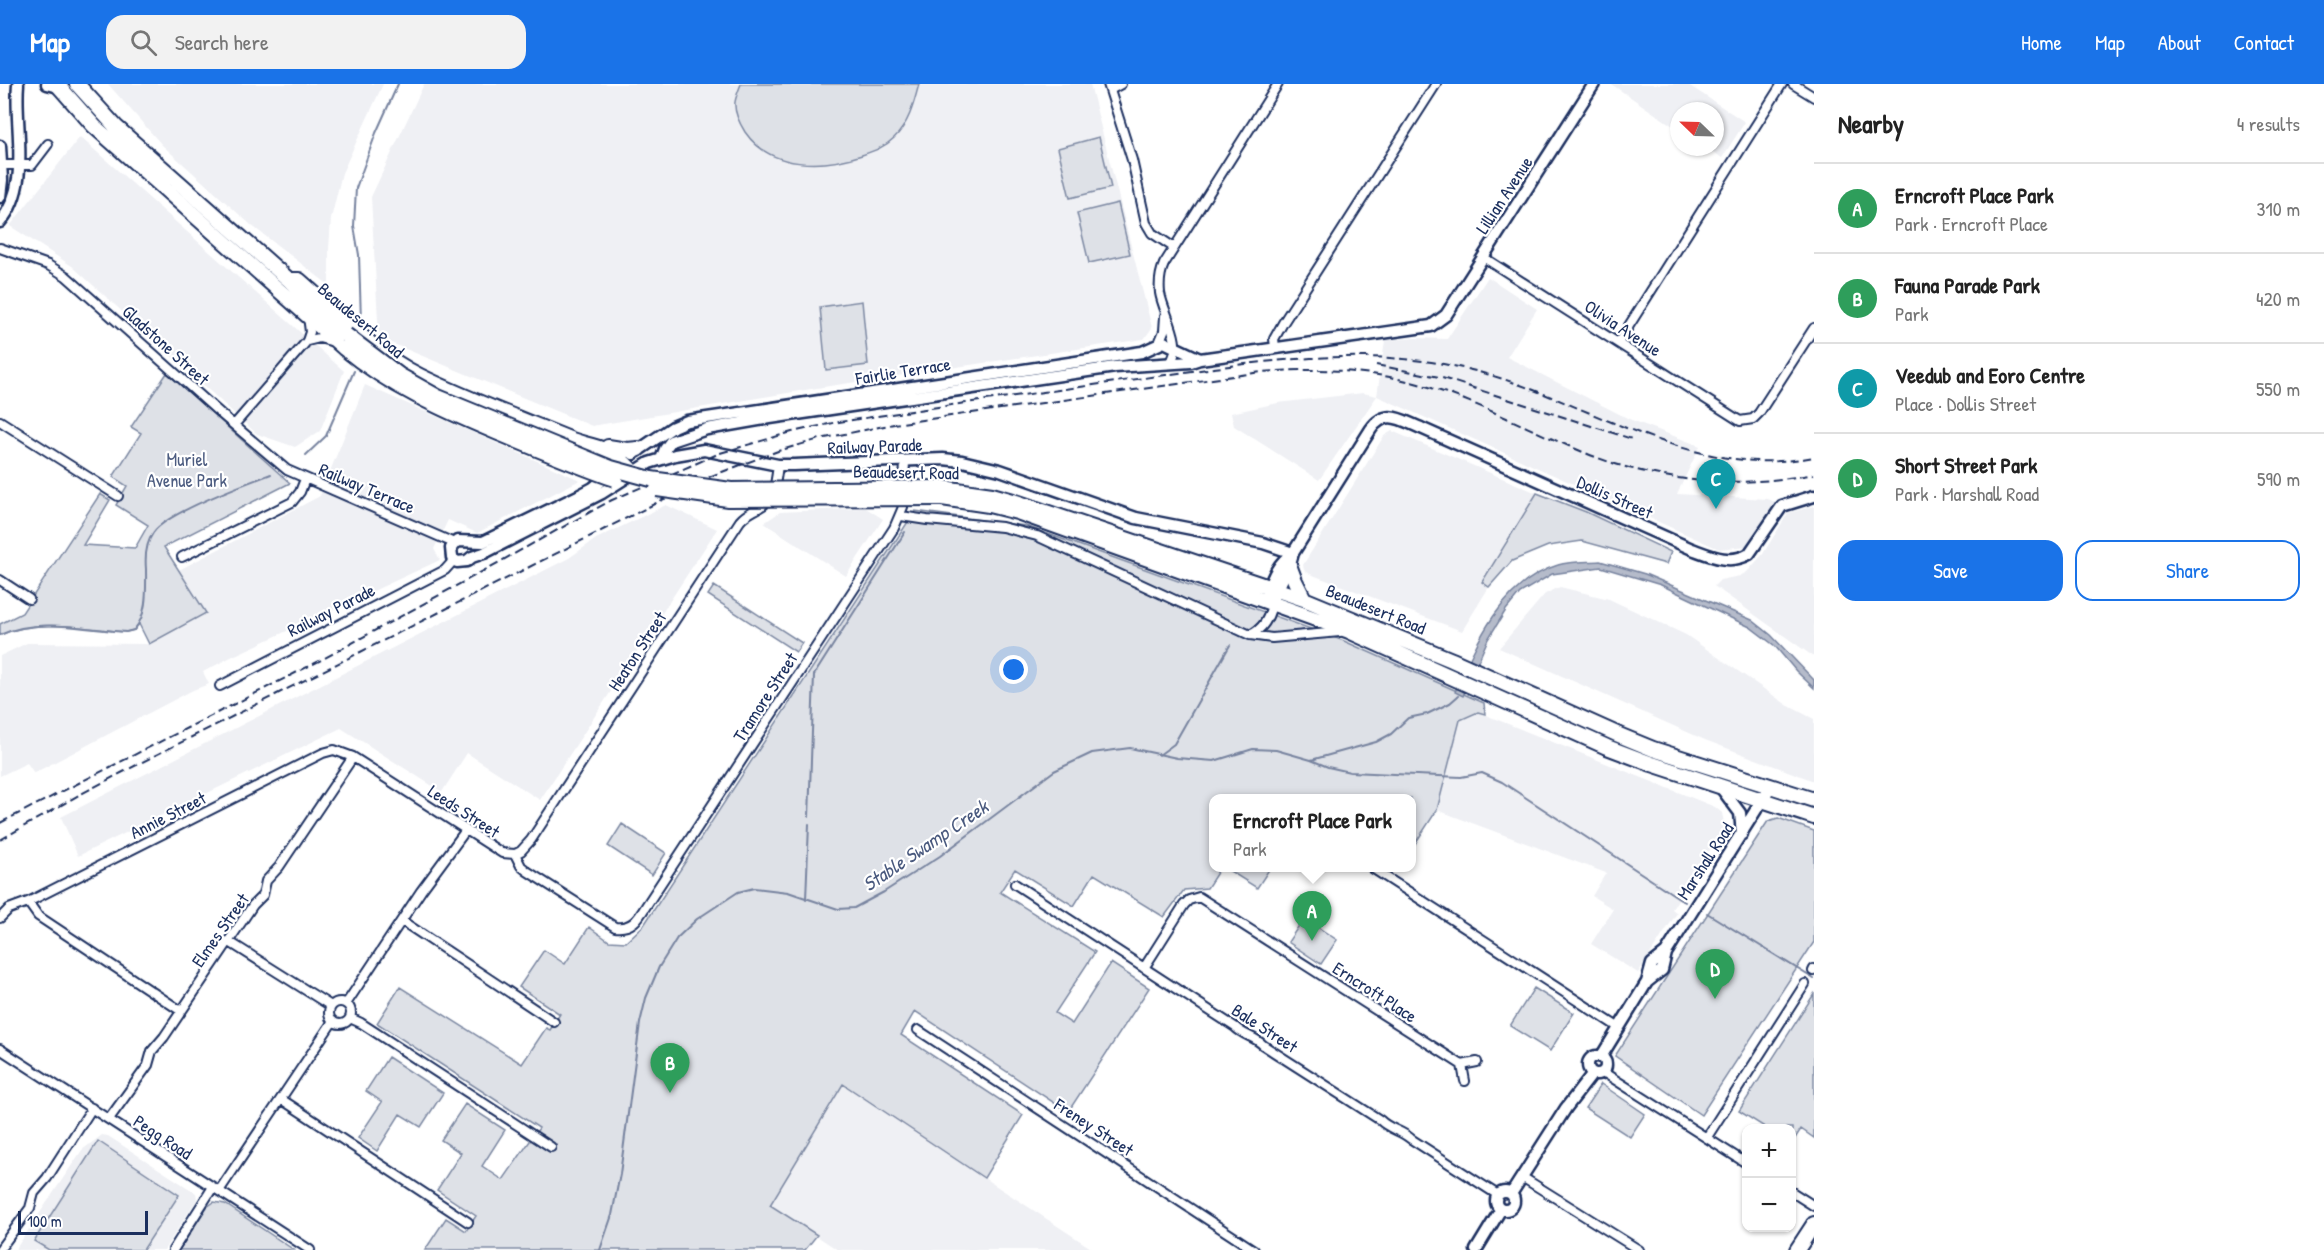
<!DOCTYPE html>
<meta charset="utf-8">
<style>
body{margin:0;font-family:"Patrick Hand",sans-serif;background:#f2f2f2;color:#222}
.controls{position:absolute;right:18px;bottom:18px;display:grid;overflow:hidden;border-radius:12px;box-shadow:0 2px 4px #0004}
.controls button{width:54px;height:54px;display:grid;place-items:center;padding:0;border:0;border-bottom:2px solid #e0e0e0;background:#fff;color:#222;font:30px sans-serif}
.compass{position:absolute;left:1670px;top:18px;width:54px;height:54px;border-radius:50%;background:#fff;box-shadow:0 2px 4px #0004;rotate:293deg}
.scale{position:absolute;left:18px;bottom:15px;width:130px;box-sizing:border-box;padding-left:6px;border:3px solid #1b2f5e;border-top:0;font-size:16px;line-height:21px;white-space:nowrap;color:#1b2f5e;-webkit-text-stroke:4px #fff;paint-order:stroke}
.you{position:absolute;left:1014px;top:586px;width:21px;height:21px;margin:-15px;border:4px solid #fff;border-radius:50%;background:#1a73e8;box-shadow:0 0 0 9px #1a73e833}
.badge{display:grid;place-items:center;width:39px;height:39px;border-radius:50%;background:#1a73e8;color:#fff;font-size:20px;font-weight:700}
.pin{position:absolute;translate:-50% -50px;filter:drop-shadow(0 2px 3px #0008)}
.pin::after{content:'';position:absolute;top:32px;width:21px;height:18px;background:inherit;clip-path:polygon(0 0,100% 0,50% 100%)}
.popup{position:absolute;left:1209px;top:710px;width:207px;height:78px;box-sizing:border-box;display:grid;place-content:center;border-radius:12px;background:#fff;filter:drop-shadow(0 2px 4px #0005);font-size:20px;white-space:nowrap;color:#767676}
.popup b{font-size:22px;color:#222}
.popup::after{content:'';position:absolute;left:50%;top:100%;margin-left:-12px;border:12px solid transparent;border-top-color:#fff}
.list{margin:0;padding:0;list-style:none}
h2{display:flex;justify-content:space-between;align-items:center;height:78px;margin:0;padding:0 24px;font-size:26px}
h2 small{font-size:20px;font-weight:400;color:#767676}
.list li{display:grid;grid-template-columns:39px 1fr auto;gap:18px;align-items:center;box-sizing:border-box;height:90px;padding:0 24px;border-top:2px solid #e0e0e0}
.list b{display:block;font-size:22px;white-space:nowrap}
.list p{margin:0;font-size:20px;white-space:nowrap;color:#767676}
.list em{font-size:20px;font-style:normal;color:#767676}
.actions{display:flex;gap:12px;padding:18px 24px}
.actions a{flex:1;padding:14px 0;border:2px solid #1a73e8;border-radius:18px;text-align:center;font-size:21px;color:#1a73e8}
.actions .main{background:#1a73e8;color:#fff}
.icon{flex:none;width:33px;height:33px;fill:none;stroke:currentColor;stroke-width:2;stroke-linecap:round;stroke-linejoin:round}
.map{position:relative;flex:none;width:1814px;height:1166px;overflow:hidden}
header{display:flex;align-items:center;gap:36px;box-sizing:border-box;height:84px;padding:0 30px;background:#1a73e8;color:#fff}
header strong{font-size:28px}
nav{display:flex;gap:33px;margin-inline-start:auto;font-size:21px}
.search{width:420px;height:54px;background:#f2f2f2;display:flex;align-items:center;gap:15px;box-sizing:border-box;padding:0 21px;border-radius:18px;color:#767676;font-size:22px}
main{display:flex}
aside{flex:1;background:#fff}
.map>svg:first-child{display:block}
</style>
<header>
<strong>Map</strong>
<div class="search"><svg class="icon" aria-label="search" viewBox="0 0 24 24"><circle cx="10" cy="10" r="6"/><path d="M15 15l6 6"/></svg>Search here</div>
<nav><a>Home</a><a>Map</a><a>About</a><a>Contact</a></nav>
</header>
<main>
<div class="map">
<svg width="1814" height="1166" viewBox="0 0 1814 1166">
<rect width="100%" height="100%" fill="#fff"/>
<filter id="ink" filterUnits="userSpaceOnUse"><feTurbulence type="fractalNoise" baseFrequency=".0167" numOctaves="2"/><feDisplacementMap in="SourceGraphic" scale="12" xChannelSelector="R" yChannelSelector="G"/><feConvolveMatrix kernelMatrix="1 2 1 2 8 2 1 2 1" color-interpolation-filters="sRGB"/></filter>
<g filter="url(#ink)">
<path fill="#eff0f4" d="M108,0H383L342,89L331,135L329,165V201L251,141L162,61Z
M424,0H1090L1152,244L1144,255L823,303L592,342L379,254L371,113Z
M1611,0H1687L1745,38L1722,74L1706,63H1715V27H1679V46Z
M80,53L344,287L320,347L295,363L257,350L72,182L10,142Z
M1488,193L1537,225L1507,273L1629,335L1700,362L1677,410L1768,415L1775,418L1747,462L1719,465L1377,312L1319,396L1234,342L1231,329L1278,319L1363,309L1377,312L1385,256L1415,254L1447,255Z
M365,301L580,396L477,449L448,436L434,465L440,476L231,573L203,588L209,600L193,606L34,689L27,679L0,692V572L27,559L149,560L205,530L179,486L320,412Z
M1392,347L1537,409L1482,497L1489,503L1462,547L1310,490L1304,486L1303,481L1384,352Z
M666,421L717,445L540,716L467,669L442,708L341,644L78,772L61,733L569,474L596,455Z
M1814,422V573L1714,502L1720,496L1740,492L1747,488L1763,470L1788,429Z
M866,424L883,435L846,492L764,439L780,428Z
M1560,503L1609,515L1686,551L1787,621L1814,635V697L1705,656L1499,564L1545,510Z
M1478,628L1715,723L1722,729L1724,739L1722,747L1672,825L1677,829L1638,889L1591,860L1613,825L1592,812L1606,789L1437,726L1460,636Z
M843,1000L984,1094L1094,1166H838L770,1121Z
M102,1051L108,1052L196,1109L197,1115L164,1166H15L82,1066Z"/>
<path fill="#dee1e7" stroke="#7c88a2" stroke-width="1.5" d="M741,0H919C914,19 909,40 894,54C885,63 874,67 862,71C823,84 771,86 745,48C740,40 734,27 735,18C736,12 739,5 741,0Z
M1099,53L1111,104L1070,114L1058,64Z
M1118,119L1130,170L1089,179L1077,129Z
M862,217L868,281L826,286L820,223Z
M167,289L290,399L164,463L206,529L149,560L139,540L134,546L126,548C86,544 38,534 0,551V540L22,529L100,410L110,416L83,461L135,464L148,441L116,421L127,402L113,393L141,349L131,343Z
M1537,409L1586,428L1671,468L1666,480L1582,457L1548,462L1512,477L1489,503L1482,498Z
M915,427L1026,442L1344,557L1484,619L1485,630L1478,628L1460,636L1437,726L1411,766V714H1213V784H1220L1207,804L1184,806L1164,833L1094,790L1074,822L1015,785L1000,808L1095,868L1055,929L1072,940L1111,879L1149,904L1068,1028L915,927L901,951L1023,1031L984,1094L843,1000L770,1121L817,1151L805,1166H425L446,1134L466,1147L476,1132L437,1106L461,1069L441,1056L465,1020L505,1046L482,1082L503,1096L539,1044L377,939L400,903L522,980L546,944L550,946L560,930L519,903L544,866L565,880L589,843L609,857L626,858L644,841Z
M714,502L802,559L796,568L708,511Z
M1778,734L1814,747V858L1701,1031L1615,972L1768,737Z
M622,740L666,769L652,791L608,762Z
M1225,784H1270L1257,804Z
M1304,834L1337,856L1321,880L1288,858Z
M1534,904L1574,929L1550,967L1510,942Z
M1814,910V1054L1801,1045L1792,1059V1044H1766L1739,1027Z
M388,973L443,1009L421,1043L400,1030L377,1067L358,1054L382,1018L366,1007Z
M1601,1000L1645,1030L1630,1053L1585,1024Z
M98,1057L179,1111L143,1166H49L34,1157Z
M214,1118L225,1120L294,1166H179L207,1123Z"/>
<path fill="#b5bbca" stroke="#77839f" stroke-width="1.5" d="M1600,477L1645,490L1752,536L1771,551L1814,596V604L1796,587L1775,562L1750,543L1661,501L1601,483L1552,490L1520,509L1506,526L1488,555L1463,612L1455,608C1476,559 1502,498 1558,481C1570,477 1587,478 1600,477Z"/>
<g fill="none" stroke-linecap="round" stroke-linejoin="round">
<path stroke="#77839f" stroke-width="2" d="M361,237L359,171L354,142L356,104L376,49L398,0
M306,371L326,352L354,287
M0,551C39,533 86,546 126,548L134,546C148,530 146,506 146,485C145,473 146,459 153,449C165,429 247,399 271,390
M1159,671L1174,660L1230,561
M1311,676L1328,683L1350,688L1461,693L1482,689L1502,698L1685,818
M809,733L814,591L905,448
M806,815L809,740
M1707,829L1814,895
M600,1166L612,1131L620,1090L640,939L646,914L659,883L677,854L697,835L738,808L754,804L788,808L838,825L854,824L884,808L940,772L1054,687L1092,669L1130,664L1177,674L1214,677L1253,665L1276,666L1311,676L1376,658L1391,650L1408,634L1427,630L1450,619L1458,612"/>
<defs>
<path id="street" d="M1108,0L1132,76L1146,139L1152,149L1173,163
M1793,0L1814,13
M1110,6L1121,0
M1,81H32L48,60
M0,164L48,181L66,192L221,330L287,386L454,459
M1483,173L1740,337L1753,335L1759,329L1814,244
M307,257L319,254L334,258
M1159,259L1164,247L1165,232
M1618,259L1782,0
M1275,263L1274,255L1283,239L1436,0
M1170,279C1185,260 1163,229 1160,209C1159,199 1160,189 1164,180L1278,0
M0,337L118,412
M234,341L307,257L310,248L308,232
M901,432L927,436L1002,443L1037,452L1250,551L1272,554L1340,548
M182,473L292,418L300,408L305,395
M0,496L29,515
M1250,551C1264,544 1268,535 1272,521
M220,602L445,486L454,476
M515,770L521,767L531,756L740,437C746,430 752,428 760,423C775,415 776,396 778,381
M1372,784L1618,943
M1015,800L1235,943C1244,952 1254,952 1263,961L1380,1036C1390,1046 1401,1046 1411,1055L1498,1111
M28,818L38,832L181,927
M0,834L9,825L28,818L323,669L334,666L353,673L502,769L515,770L521,782L527,787L615,843C632,845 638,835 646,822L894,444L903,423L905,377
M402,837L554,938
M228,857L331,922
M1144,884L1184,821L1189,816L1199,813L1462,981
M1813,887L1814,885
M329 929a11 11 0 1 1 22 0a11 11 0 1 1-22 0Z
M346,920L421,807L466,746
M350,934L361,939L551,1063
M918,946L1254,1166
M0,965L310,1166
M1603,988L1746,1079
M1465,997L1462,981L1477,978
M281,1015L468,1138
M109,1035L148,981L152,967L164,953L253,821L263,811L266,797L279,783L353,673
M1707,1053L1805,900
M1522,1093L1639,1166
M219,1107L333,937
M1792,1108L1814,1122
M0,1165L30,1124L34,1109L47,1094L92,1024
M173,1166L213,1103"/>
<path id="secondary" d="M47,0L59,3
M0,62L2,96L0,113
M0,138C32,100 14,44 18,0
M633,370L673,343L687,337L1142,268L1164,258L1200,275
M661,375L665,365L671,357L707,345L770,334L1115,283L1191,278L1200,275L1431,242L1446,231L1594,0
M612,388L593,404L578,412L483,458L457,457L451,464L452,474L457,478L467,477L472,473L484,469L602,409L649,379L675,371L704,366L778,381H794L943,375L962,377L1000,386L1136,434L1263,459L1293,469
M1267,508C1273,492 1278,479 1293,469
M1275,511L1290,480L1293,469L1371,345C1386,324 1401,336 1421,344L1692,465C1711,472 1730,481 1749,470L1782,422L1814,412
M1719,701L1740,729L1742,750
M1647,898L1662,886L1666,869
M1588 981a9 9 0 1 1 18 0a9 9 0 1 1-18 0Z
M1601,973L1647,898L1652,880L1666,869L1771,702
M1496 1117a9 9 0 1 1 18 0a9 9 0 1 1-18 0Z
M1511,1110L1566,1024L1593,989
M1476,1166L1501,1125"/>
<path id="highway" d="M57,0L94,42L344,264
M77,0L116,43L289,196L346,251
M289,196H299C336,228 376,271 420,292C467,315 518,334 567,354C599,367 608,359 634,389
M608,363L627,366L638,365
M943,404L992,411L1013,417L1304,515L1452,576L1619,651L1653,665L1814,716
M942,414L989,421L1017,428L1349,547L1607,663L1652,680L1814,733
M1289,481L1295,497L1304,515
M1797,1166L1814,1140"/>
</defs>
<use href="#street" stroke="#1b2f5e" stroke-width="12"/>
<use href="#secondary" stroke="#1b2f5e" stroke-width="15"/>
<use href="#highway" stroke="#1b2f5e" stroke-width="18"/>
<use href="#street" stroke="#fff" stroke-width="8"/>
<use href="#secondary" stroke="#fff" stroke-width="10"/>
<use href="#highway" stroke="#fff" stroke-width="14"/>
<path stroke="#1b2f5e" stroke-width="2" stroke-dasharray="9 4.5" stroke-linecap="butt" d="M1376,281L1439,293L1632,355
M0,739L325,574L612,416L720,369L792,348L833,339C934,323 1036,309 1137,295C1229,282 1320,266 1413,276C1456,280 1499,292 1539,308C1628,343 1715,392 1814,373
M0,756L79,711L152,673L706,394L778,367L820,355L894,340L1262,288C1314,284 1364,285 1415,299C1473,315 1527,345 1583,368C1657,399 1735,405 1814,390"/>
<defs>
<path id="highway-bridge" d="M346,251L399,291L438,313L611,384L651,395L731,406L943,404
M344,264C390,302 441,325 496,348C535,364 575,381 615,395
M657,405L728,415L942,414"/>
</defs>
<use href="#highway-bridge" stroke="#1b2f5e" stroke-width="18" stroke-linecap="butt"/>
<use href="#highway-bridge" stroke="#fff" stroke-width="14"/>
</g>
</g>
<g text-anchor="middle" dominant-baseline="central" stroke-width="4.5" stroke-linejoin="round" paint-order="stroke">
<g font-size="18" fill="#1b2f5e" stroke="#fff">
<text transform="translate(1504 111) rotate(-57)">Lillian Avenue</text>
<text transform="translate(361 236) rotate(40)">Beaudesert Road</text>
<text transform="translate(1623 244) rotate(33)">Olivia Avenue</text>
<text transform="translate(166 261) rotate(42)">Gladstone Street</text>
<text transform="translate(903 287) rotate(-9)">Fairlie Terrace</text>
<text transform="translate(875 362) rotate(-2)">Railway Parade</text>
<text transform="translate(906 388) rotate(1)">Beaudesert Road</text>
<text transform="translate(367 404) rotate(23)">Railway Terrace</text>
<text transform="translate(1615 413) rotate(24)">Dollis Street</text>
<text transform="translate(1376 525) rotate(22)">Beaudesert Road</text>
<text transform="translate(331 526) rotate(-27)">Railway Parade</text>
<text transform="translate(637 567) rotate(-57)">Heaton Street</text>
<text transform="translate(765 613) rotate(-57)">Tramore Street</text>
<text transform="translate(464 727) rotate(33)">Leeds Street</text>
<text transform="translate(168 731) rotate(-27)">Annie Street</text>
<text transform="translate(1705 777) rotate(-57)">Marshall Road</text>
<text transform="translate(220 846) rotate(-55)">Elmes Street</text>
<text transform="translate(1375 908) rotate(33)">Erncroft Place</text>
<text transform="translate(1265 944) rotate(33)">Bale Street</text>
<text transform="translate(1094 1043) rotate(33)">Freney Street</text>
<text transform="translate(163 1053) rotate(33)">Pegg Road</text>
</g>
<g font-size="18" fill="#4c5c80" stroke="#fff">
<text x="187" y="375">Muriel<tspan x="187" dy="21">Avenue Park</tspan></text>
</g>
<g font-size="20" font-style="italic" fill="#49597e" stroke="#fff">
<text transform="translate(925 761) rotate(-34)">Stable Swamp Creek</text>
</g>
</g>
</svg>
<div class="controls">
<button>+</button>
<button>−</button>
</div>
<svg class="compass" viewBox="-18 -18 36 36"><path d="M0-13l5 13h-10z" fill="#e53935"/><path d="M0 13l5-13h-10z" fill="#767676"/></svg>
<div class="scale">100 m</div>
<div class="you"></div>
<div class="pin badge" style="left:1312px;top:857px;background:#2e9e5b">A</div>
<div class="popup"><b>Erncroft Place Park</b>Park</div>
<div class="pin badge" style="left:670px;top:1009px;background:#2e9e5b">B</div>
<div class="pin badge" style="left:1716px;top:425px;background:#0f9aa8">C</div>
<div class="pin badge" style="left:1715px;top:915px;background:#2e9e5b">D</div>
</div>
<aside>
<h2>Nearby<small>4 results</small></h2>
<ul class="list">
<li><span class="badge" style="background:#2e9e5b">A</span><div><b>Erncroft Place Park</b><p>Park · Erncroft Place</p></div><em>310 m</em></li>
<li><span class="badge" style="background:#2e9e5b">B</span><div><b>Fauna Parade Park</b><p>Park</p></div><em>420 m</em></li>
<li><span class="badge" style="background:#0f9aa8">C</span><div><b>Veedub and Eoro Centre</b><p>Place · Dollis Street</p></div><em>550 m</em></li>
<li><span class="badge" style="background:#2e9e5b">D</span><div><b>Short Street Park</b><p>Park · Marshall Road</p></div><em>590 m</em></li>
</ul>
<div class="actions"><a class="main">Save</a><a>Share</a></div>
</aside>
</main>
